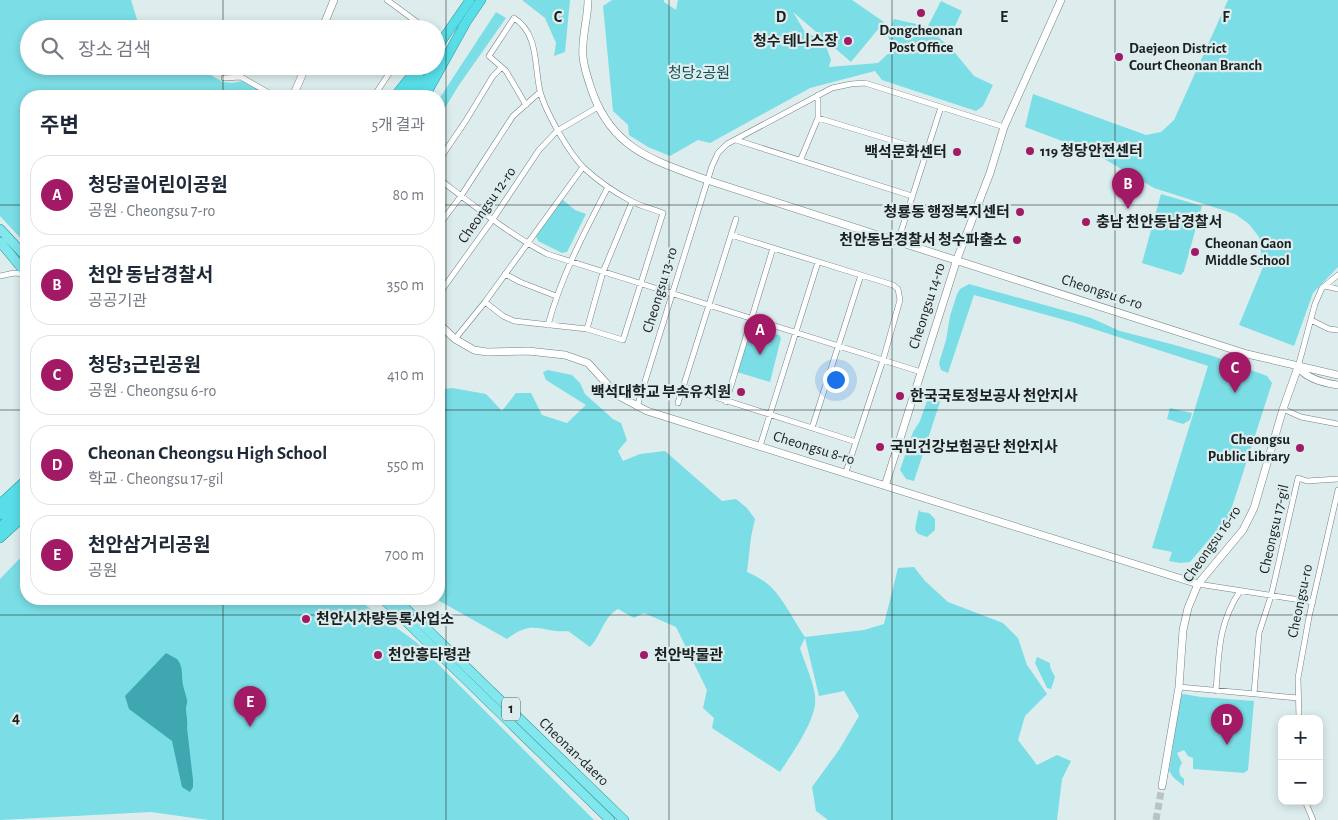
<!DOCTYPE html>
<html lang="ko">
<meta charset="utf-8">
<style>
body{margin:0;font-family:"Alegreya Sans","Noto Sans KR",sans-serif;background:#f2f2f3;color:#1f2937}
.controls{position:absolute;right:15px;bottom:15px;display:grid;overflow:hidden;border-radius:10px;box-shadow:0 2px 8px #0003}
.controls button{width:45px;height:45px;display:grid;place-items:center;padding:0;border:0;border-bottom:1px solid #e0e1e3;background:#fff;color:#1f2937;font:25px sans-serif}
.you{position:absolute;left:835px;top:379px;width:18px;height:18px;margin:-12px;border:4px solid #fff;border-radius:50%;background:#1a73e8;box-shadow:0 0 0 8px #1a73e833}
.badge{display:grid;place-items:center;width:32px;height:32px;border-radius:50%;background:#a21a66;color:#fff;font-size:16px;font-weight:700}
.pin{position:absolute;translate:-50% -41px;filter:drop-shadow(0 1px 2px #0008)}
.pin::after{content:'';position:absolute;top:26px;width:18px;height:15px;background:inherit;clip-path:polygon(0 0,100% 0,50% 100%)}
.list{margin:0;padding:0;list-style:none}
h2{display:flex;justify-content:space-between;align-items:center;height:65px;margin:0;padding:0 20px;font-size:21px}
h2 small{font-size:16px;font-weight:400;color:#747a83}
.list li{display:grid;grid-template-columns:32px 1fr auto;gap:15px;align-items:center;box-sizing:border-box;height:80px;margin:0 10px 10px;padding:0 10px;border:1px solid #e0e1e3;border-radius:20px}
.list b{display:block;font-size:19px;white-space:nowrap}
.list p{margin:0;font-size:16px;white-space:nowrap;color:#747a83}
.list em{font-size:16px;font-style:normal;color:#747a83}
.icon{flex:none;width:28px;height:28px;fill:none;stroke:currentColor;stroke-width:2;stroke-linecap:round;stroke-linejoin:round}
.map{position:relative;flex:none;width:1338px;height:820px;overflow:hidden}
.search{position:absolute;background:#fff;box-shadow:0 2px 8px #0003;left:20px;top:20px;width:425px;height:55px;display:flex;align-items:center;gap:12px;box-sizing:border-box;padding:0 18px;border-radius:28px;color:#747a83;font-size:19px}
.panel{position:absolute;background:#fff;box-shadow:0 2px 8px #0003;left:20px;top:90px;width:425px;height:515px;border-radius:20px}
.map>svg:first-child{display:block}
</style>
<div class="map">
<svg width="1338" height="820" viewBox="0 0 1338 820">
<rect width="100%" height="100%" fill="#ddedee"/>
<path fill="#7bdde5" d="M0,0H131L140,29H29V66H195L223,82L232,83L243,81L268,96H26V244L0,216Z
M522,0H570L565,52L554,56L556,43L545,18Z
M612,0H664V2L676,10L678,0H852L884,22L851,62L793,12L805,32L818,38L825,43L831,60L829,67L878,63L891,51L888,34L894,19L925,26L951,48L974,76L993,85L983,106L976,111L882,80L875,71L810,88L710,143L698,140L670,156L648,147L629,135L628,125L613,111L603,6Z
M1228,0H1338V267L1313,293L1294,346L1239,325L1263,267L1259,237L1249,224L1235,214L1154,188L1094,153L1025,127L1033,94L1146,135L1161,132L1174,120Z
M941,1L962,11L950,37L928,26Z
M496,12L506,18L459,85L439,118V99Z
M1161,194L1202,206L1184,271L1181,275L1142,263Z
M562,199L575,210L586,214L567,252L562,253L538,241L536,236Z
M969,284L1091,318L1120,331L1171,344L1213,356L1267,376L1272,383L1231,510L1225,525L1213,535L1190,562L1180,563L1169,561L1172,552L1152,548L1208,366L1072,322L974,295L948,373L941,370L939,363L946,340L950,316L957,294L960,289Z
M755,328L779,335L781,338L770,382L737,372L751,330Z
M548,370L572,375L580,383L585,394L613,419L621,423L627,440L618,451L623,461L640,454L665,451L722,501L736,499L747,508L755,519L751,537L747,572C753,575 760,578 765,582C781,593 793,620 805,637L864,630L884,624L898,568L914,567L925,581L948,602L1003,623L1018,638L1027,665L1047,694L1025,716L1018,740L1037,765L1057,755L1071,761L1062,779L1057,820H828L816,811L812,787L839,750L859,716L844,691L819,696L805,638L800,648C805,664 813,680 815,696C818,719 792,753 780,772L712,728L714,718L703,708L707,690L676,627L644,613L634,618L618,609C604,616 601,636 590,647L568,631C541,633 533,618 507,639L436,599H439V392L444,389L452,388L486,394L502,411L516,393H531L542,415L567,423L586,405L546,380L543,372Z
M930,392L942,396L914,481L906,479L900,470L913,432L920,421Z
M1170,408L1192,413L1190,420L1183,424L1167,419Z
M919,510L921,512L929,513L935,519V530L927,537C912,533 915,530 917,518C918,515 918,513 919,510Z
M26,552V599H357L416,642L594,820H208L151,812L0,820V579Z
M1037,657L1050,663V667L1055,677L1051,689L1047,688L1035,663Z
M1183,694L1201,697L1254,701L1248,770L1244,773L1193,769V758L1188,756L1184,750L1177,753L1182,763C1178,769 1178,775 1184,779V786L1174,778L1169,771L1180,698Z"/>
<path fill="#3ea7af" d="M166,653L177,659C184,667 181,676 183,685C184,690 186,695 187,700C188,701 186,707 186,708C186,715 188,721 187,728L193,780V787L190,792L182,787L172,741L129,709L125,696Z"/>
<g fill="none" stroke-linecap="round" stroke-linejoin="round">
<path stroke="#b6c4c5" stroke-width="7" stroke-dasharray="7 3.5" stroke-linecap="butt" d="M1156,820L1162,786"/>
<defs>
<path id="minor" d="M387,0L421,25L419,29
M224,78L241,77L274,96
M374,96L394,66
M818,118L927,151
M736,140L912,196
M439,160L465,122L493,76L501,68
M800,161L818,118V95
M439,179C473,205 509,234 547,254L921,372
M439,225L461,196L513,116L540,92
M731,235L861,275L893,285L898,289L900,300L883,360L846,472
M898,241L941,107
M505,274L520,282L556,296
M0,276L14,273L26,274
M1325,286L1338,289
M439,294L493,219L539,150L557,131L598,107
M485,302L503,316L514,321L587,329L623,340L663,213C653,209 640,206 631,201C614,192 597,180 584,168C569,153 545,111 540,91C534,65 539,34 514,18L489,56L506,71L526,105
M1311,320L1329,329L1338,330
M548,325C562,274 584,233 608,187
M587,329L603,272L632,202
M455,339L485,302L583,167
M1298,367L1315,304L1322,288L1338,275
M684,387L856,442
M726,402L773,248
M678,403L736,219
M637,407L712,166L718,153L727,144L832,88L851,84L865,83L1004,127
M1283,409L1301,417L1338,424
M812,428L861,275
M760,446L818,262
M1198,584L1313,602
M1179,687L1298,698
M1216,691C1219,653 1218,624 1240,591
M1254,694L1259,633L1271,596L1298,478L1307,481L1338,479
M1299,719L1298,678L1309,617L1338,490
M1305,801L1313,820"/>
<path id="tertiary" d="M588,0C588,19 581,38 583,57C584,69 589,82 593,94C614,150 655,161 707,180L1247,354L1338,375
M322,29L334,0
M293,96L306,66
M439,324L455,339L474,350L487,352L528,351L565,355L588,363L617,395L647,411L1198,584
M1298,367C1307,379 1323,383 1338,385
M885,486L957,259L990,173L1004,127L1061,0
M1162,786L1179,687L1183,630L1188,608L1198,584L1243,530L1254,508L1283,409L1298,367"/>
<path id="primary" d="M0,229L26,257
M0,242L26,273
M383,599L610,820
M396,599L624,820"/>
<path id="trunk" d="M462,28L481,0
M436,49L470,0
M395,96L419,66
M405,96L419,75
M415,96L436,66
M425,96L465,24
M0,504L26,480
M0,515L26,492
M0,527L26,503
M0,538L26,514"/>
</defs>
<use href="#minor" stroke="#738182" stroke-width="6"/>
<use href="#tertiary" stroke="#738182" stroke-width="8"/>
<use href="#primary" stroke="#27969e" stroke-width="10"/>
<use href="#trunk" stroke="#27969e" stroke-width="10"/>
<use href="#minor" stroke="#fff" stroke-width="5"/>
<use href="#tertiary" stroke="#fff" stroke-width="7"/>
<use href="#primary" stroke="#82e6ed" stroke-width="9"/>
<use href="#trunk" stroke="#58dee7" stroke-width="9"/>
</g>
<path fill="none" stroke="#1b2021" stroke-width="1" stroke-opacity="0.55" d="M223,0V29M446,0V820M669,0V820M892,0V820M1115,0V820M223,66V96M0,205H26M439,205H1338M0,410H26M439,410H1338M223,599V820M0,615H1338"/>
<g fill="#a21a66" stroke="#ddedee" stroke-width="2">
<circle cx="921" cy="13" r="5"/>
<circle cx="848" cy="41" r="5"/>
<circle cx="1119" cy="57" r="5"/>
<circle cx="1030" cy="151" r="5"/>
<circle cx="957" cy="152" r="5"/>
<circle cx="1020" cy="212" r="5"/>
<circle cx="1086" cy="222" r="5"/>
<circle cx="1017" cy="240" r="5"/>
<circle cx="1195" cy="252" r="5"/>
<circle cx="741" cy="392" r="5"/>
<circle cx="900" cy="396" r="5"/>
<circle cx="880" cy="447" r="5"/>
<circle cx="1300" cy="448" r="5"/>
<circle cx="306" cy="619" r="5"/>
<circle cx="378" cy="655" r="5"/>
<circle cx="644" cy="655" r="5"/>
</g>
<g text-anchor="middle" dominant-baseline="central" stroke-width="4.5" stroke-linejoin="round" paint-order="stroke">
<rect fill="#ddedee" stroke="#555e5e" stroke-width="1" x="502" y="697.5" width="18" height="23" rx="4"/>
<g font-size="14" font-weight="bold" fill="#1b2021">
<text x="511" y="709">1</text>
</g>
<g font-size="15" font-weight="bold" fill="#1b2021" stroke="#ddedee" text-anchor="start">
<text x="921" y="30" text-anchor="middle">Dongcheonan<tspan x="921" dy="17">Post Office</tspan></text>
<text x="838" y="41" text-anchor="end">청수 테니스장</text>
<text x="1129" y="48">Daejeon District<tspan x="1129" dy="17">Court Cheonan Branch</tspan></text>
<text x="1040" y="151">119 청당안전센터</text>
<text x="947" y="152" text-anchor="end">백석문화센터</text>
<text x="1010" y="212" text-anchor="end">청룡동 행정복지센터</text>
<text x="1096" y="222">충남 천안동남경찰서</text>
<text x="1007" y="240" text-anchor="end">천안동남경찰서 청수파출소</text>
<text x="1205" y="243">Cheonan Gaon<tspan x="1205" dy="17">Middle School</tspan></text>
<text x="731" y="392" text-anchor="end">백석대학교 부속유치원</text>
<text x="910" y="396">한국국토정보공사 천안지사</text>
<text x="1290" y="439" text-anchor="end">Cheongsu<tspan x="1290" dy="17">Public Library</tspan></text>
<text x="890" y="447">국민건강보험공단 천안지사</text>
<text x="316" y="619">천안시차량등록사업소</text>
<text x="388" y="655">천안흥타령관</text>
<text x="654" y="655">천안박물관</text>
</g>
<g font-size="15" fill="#124e53" stroke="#ddedee">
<text x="699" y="73">청당2공원</text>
</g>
<g font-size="15" fill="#1b2021" stroke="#ddedee">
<text transform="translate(487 205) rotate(-55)">Cheongsu 12-ro</text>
<text transform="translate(660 290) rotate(-73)">Cheongsu 13-ro</text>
<text transform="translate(1102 292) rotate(18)">Cheongsu 6-ro</text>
<text transform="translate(927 306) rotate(-72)">Cheongsu 14-ro</text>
<text transform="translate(814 448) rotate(17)">Cheongsu 8-ro</text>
<text transform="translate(1274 529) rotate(-77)">Cheongsu 17-gil</text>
<text transform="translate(1212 544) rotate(-55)">Cheongsu 16-ro</text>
<text transform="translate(1300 601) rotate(-78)">Cheongsu-ro</text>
<text transform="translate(574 752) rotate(44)">Cheonan-daero</text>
</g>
</g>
<g font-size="16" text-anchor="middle" font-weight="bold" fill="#1b2021" stroke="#ddedee" stroke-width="4.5" stroke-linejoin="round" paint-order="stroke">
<text x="558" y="22">C</text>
<text x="781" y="22">D</text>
<text x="1004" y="22">E</text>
<text x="1226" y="22">F</text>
<text x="16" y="723">4</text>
</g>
</svg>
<div class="controls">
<button>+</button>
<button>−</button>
</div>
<div class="you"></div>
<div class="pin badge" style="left:760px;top:355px">A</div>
<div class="pin badge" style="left:1128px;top:209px">B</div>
<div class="pin badge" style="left:1235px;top:393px">C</div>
<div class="pin badge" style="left:1227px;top:745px">D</div>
<div class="pin badge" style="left:250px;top:727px">E</div>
<div class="search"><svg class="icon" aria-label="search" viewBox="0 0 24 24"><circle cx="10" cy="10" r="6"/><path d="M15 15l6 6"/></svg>장소 검색</div>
<section class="panel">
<h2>주변<small>5개 결과</small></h2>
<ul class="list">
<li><span class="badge">A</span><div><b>청당골어린이공원</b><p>공원 · Cheongsu 7-ro</p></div><em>80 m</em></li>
<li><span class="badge">B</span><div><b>천안 동남경찰서</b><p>공공기관</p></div><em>350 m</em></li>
<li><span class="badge">C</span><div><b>청당3근린공원</b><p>공원 · Cheongsu 6-ro</p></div><em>410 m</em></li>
<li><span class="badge">D</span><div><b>Cheonan Cheongsu High School</b><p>학교 · Cheongsu 17-gil</p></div><em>550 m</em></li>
<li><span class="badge">E</span><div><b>천안삼거리공원</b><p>공원</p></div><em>700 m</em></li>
</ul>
</section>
</div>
